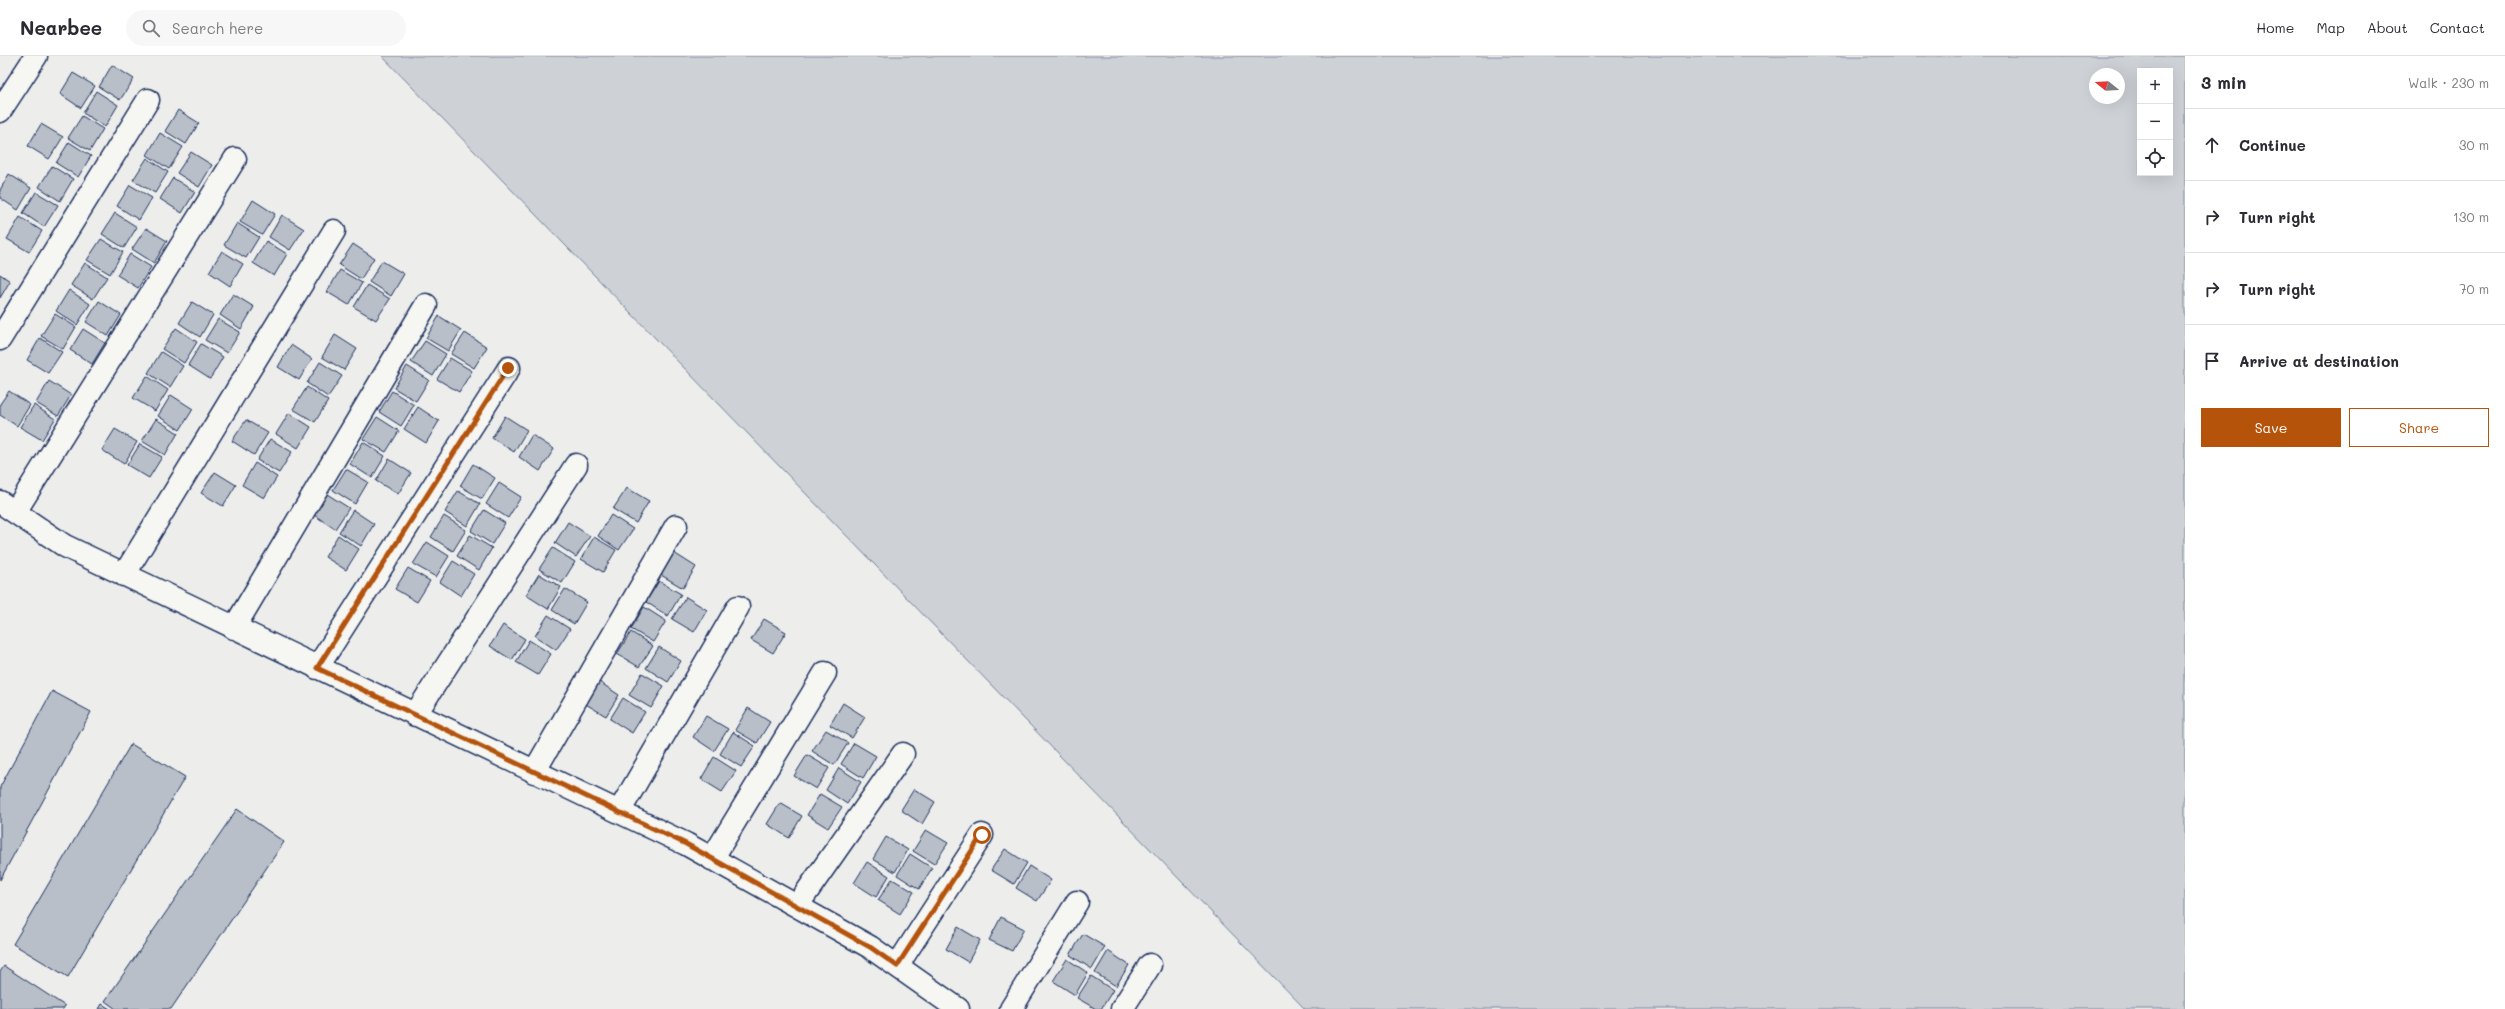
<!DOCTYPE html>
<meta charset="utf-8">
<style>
body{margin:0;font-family:Mali,sans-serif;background:#f7f7f7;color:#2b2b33}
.controls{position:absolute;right:12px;top:12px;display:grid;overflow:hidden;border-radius:0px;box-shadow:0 4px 16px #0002}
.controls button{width:36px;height:36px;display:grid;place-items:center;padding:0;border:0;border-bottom:1px solid #e1e1e2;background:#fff;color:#2b2b33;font:20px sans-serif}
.compass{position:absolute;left:2089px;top:12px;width:36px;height:36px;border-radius:50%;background:#fff;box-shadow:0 4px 16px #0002;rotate:288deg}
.stop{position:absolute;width:12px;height:12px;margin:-9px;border:3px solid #b45309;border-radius:50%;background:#fff}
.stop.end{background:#b45309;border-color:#fff;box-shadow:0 1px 4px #0008}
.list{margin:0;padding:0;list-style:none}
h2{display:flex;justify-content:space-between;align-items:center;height:52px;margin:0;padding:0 16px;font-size:17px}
h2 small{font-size:13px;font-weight:400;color:#7c7c81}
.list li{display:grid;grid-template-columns:26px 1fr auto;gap:12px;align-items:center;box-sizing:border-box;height:72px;padding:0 16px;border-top:1px solid #e1e1e2}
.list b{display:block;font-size:15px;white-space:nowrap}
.list em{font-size:13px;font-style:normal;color:#7c7c81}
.actions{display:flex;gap:8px;padding:12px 16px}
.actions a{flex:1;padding:9px 0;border:1px solid #b45309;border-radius:0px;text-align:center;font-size:14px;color:#b45309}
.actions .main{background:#b45309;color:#fff}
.icon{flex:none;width:22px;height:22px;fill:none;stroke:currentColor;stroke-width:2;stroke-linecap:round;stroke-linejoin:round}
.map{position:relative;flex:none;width:2185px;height:953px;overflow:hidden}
header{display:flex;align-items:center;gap:24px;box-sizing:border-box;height:56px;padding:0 20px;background:#fff;border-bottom:1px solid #e1e1e2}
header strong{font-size:19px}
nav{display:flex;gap:22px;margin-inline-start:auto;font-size:14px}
.search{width:280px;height:36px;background:#f7f7f7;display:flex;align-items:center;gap:10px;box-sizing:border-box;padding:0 14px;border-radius:22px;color:#7c7c81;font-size:15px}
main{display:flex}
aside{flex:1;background:#fff}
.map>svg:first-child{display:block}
</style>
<header>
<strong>Nearbee</strong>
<div class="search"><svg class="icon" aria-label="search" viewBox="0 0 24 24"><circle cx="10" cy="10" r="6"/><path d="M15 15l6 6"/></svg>Search here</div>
<nav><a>Home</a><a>Map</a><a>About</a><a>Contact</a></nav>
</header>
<main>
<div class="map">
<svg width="2185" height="953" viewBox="0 0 2185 953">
<rect width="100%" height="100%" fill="#edeeec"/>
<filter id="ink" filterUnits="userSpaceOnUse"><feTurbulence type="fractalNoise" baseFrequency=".025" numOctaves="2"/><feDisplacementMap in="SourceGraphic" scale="8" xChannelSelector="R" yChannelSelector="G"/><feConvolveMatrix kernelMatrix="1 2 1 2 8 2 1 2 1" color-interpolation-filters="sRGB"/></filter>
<g filter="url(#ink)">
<path fill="#ced2d7" stroke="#74809a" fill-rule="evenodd" d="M382,0H2185V953H1305ZM2140,15H2170V117H2140ZM2095,18H2119V42H2095Z"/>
<path fill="#b9bfc8" stroke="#1b2f5e" d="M112,9L134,23L120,44L99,31Z
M73,17L95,30L81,52L60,38Z
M96,35L118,49L105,71L83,57Z
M178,54L199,67L186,88L165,75Z
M82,60L103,73L90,95L68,82Z
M41,68L63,81L49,103L28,90Z
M160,77L183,91L169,113L147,99Z
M69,86L91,100L78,121L56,107Z
M191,96L212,109L199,131L177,117Z
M147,102L168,116L155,137L133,124Z
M52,110L73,123L60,145L39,131Z
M9,118L31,132L18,154L0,142V134Z
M173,122L195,136L182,157L160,143Z
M130,129L152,142L139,164L117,150Z
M36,136L58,149L44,171L23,157Z
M253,144L275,158L262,179L240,166Z
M115,157L137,171L124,192L102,178Z
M282,159L304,173L290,194L269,181Z
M20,161L42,175L29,196L7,183Z
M237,167L259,181L246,202L224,189Z
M146,172L167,185L154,207L132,193Z
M101,183L123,196L110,218L87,204Z
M266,185L287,198L274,220L253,207Z
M353,188L374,202L361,223L339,209Z
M222,195L243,208L230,230L209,216Z
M130,198L151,211L138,232L117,219Z
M382,205L404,218L391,240L369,226Z
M85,207L107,221L93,243L71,229Z
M340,214L362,227L349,249L327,236Z
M0,218L10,225L0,242Z
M367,229L390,243L376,264L354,251Z
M69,234L90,248L77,269L56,255Z
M233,238L254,251L241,273L220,259Z
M99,245L121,259L108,280L86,266Z
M192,246L213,259L200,281L179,267Z
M55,258L76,271L63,293L41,280Z
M439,260L461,274L448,295L426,282Z
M218,263L240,276L227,297L205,284Z
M176,272L197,286L184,307L162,293Z
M83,273L105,287L92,308L70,294Z
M465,277L487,291L474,312L451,298Z
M335,279L357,293L344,314L322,301Z
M40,282L62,296L48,317L27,304Z
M425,285L446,298L433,320L411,306Z
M201,288L223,301L210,323L188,309Z
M291,289L312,303L299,324L278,311Z
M161,296L183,310L170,331L148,317Z
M450,302L472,315L459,336L437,323Z
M320,306L342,320L328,341L307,327Z
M407,310L429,324L416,345L394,332Z
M147,320L168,334L155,355L133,342Z
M49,325L71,339L58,360L36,347Z
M307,331L328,345L315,366L293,353Z
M9,335L30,349L17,370L0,359V348Z
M392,335L414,349L401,370L379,356Z
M171,339L193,353L180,374L158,360Z
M34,349L55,363L42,384L20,371Z
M418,351L439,365L426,387L404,373Z
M289,357L311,371L298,392L276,378Z
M505,360L527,374L514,396L492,382Z
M377,361L399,375L386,396L363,383Z
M156,363L178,377L165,399L142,385Z
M246,364L268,377L254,399L232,385Z
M115,373L137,386L124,408L102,394Z
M532,379L554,393L540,415L519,401Z
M270,383L292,396L279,417L257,404Z
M363,386L385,400L372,422L350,408Z
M140,388L162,401L149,422L127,409Z
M389,403L411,417L398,438L376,425Z
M255,407L277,421L264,442L242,429Z
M473,408L495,422L482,443L460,430Z
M346,413L368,426L355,448L333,434Z
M215,416L236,429L223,450L201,437Z
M499,427L521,441L508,462L486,448Z
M627,432L649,445L636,467L613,453Z
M458,435L480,448L467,470L445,456Z
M327,438L349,452L335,473L314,459Z
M353,454L374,468L361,490L339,476Z
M484,454L505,467L492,488L471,475Z
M611,459L633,473L619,494L598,480Z
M444,460L466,474L453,495L431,481Z
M568,466L590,480L576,501L555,487Z
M338,479L359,493L346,514L325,501Z
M470,479L492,492L479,514L457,500Z
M594,481L616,494L603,516L581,503Z
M427,486L449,500L436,521L413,508Z
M553,492L575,506L562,527L539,513Z
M674,497L696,511L683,532L661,519Z
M453,505L474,518L461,540L440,526Z
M408,512L430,525L417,546L395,533Z
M539,518L561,531L548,553L526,539Z
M659,525L681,538L668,560L646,546Z
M565,533L587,546L574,568L552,554Z
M686,541L707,554L694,576L672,563Z
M644,551L666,565L653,586L631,573Z
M548,559L570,573L556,594L535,580Z
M764,563L786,576L773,597L751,584Z
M503,569L525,583L512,604L490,590Z
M631,576L653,590L639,611L617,598Z
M529,584L551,598L538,619L516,606Z
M659,591L681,605L668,626L646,612Z
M642,617L664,630L651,652L629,639Z
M598,625L619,639L606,660L584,647Z
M52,635L91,656L0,824V731Z
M623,642L645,656L632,677L610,663Z
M843,647L865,661L852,682L830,669Z
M748,652L770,666L757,687L735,674Z
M706,660L728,673L714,695L693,681Z
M826,674L848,687L834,709L812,695Z
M733,676L755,690L741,711L720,698Z
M854,687L876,700L863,722L841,708Z
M131,688L185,721L68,921L13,888Z
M807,699L829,712L816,733L794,720Z
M714,701L736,715L722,736L701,723Z
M839,712L861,726L847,748L826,734Z
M914,733L935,746L922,768L901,754Z
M820,738L842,751L828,772L807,759Z
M780,747L802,760L789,782L767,768Z
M237,753L284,786L171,953H116L105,945Z
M926,774L948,787L934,808L913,795Z
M886,781L908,794L895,816L873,803Z
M1005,793L1027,807L1014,828L991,814Z
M910,798L932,812L919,833L897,819Z
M867,806L889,820L876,841L854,827Z
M1029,810L1051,824L1037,845L1016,832Z
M892,823L914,836L900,858L878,844Z
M1001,861L1024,873L1012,895L989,884Z
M958,871L980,884L968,906L946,893Z
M1083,878L1105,891L1092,913L1070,899Z
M1108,895L1129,909L1116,930L1095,917Z
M1067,903L1088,917L1075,939L1053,925Z
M4,910L65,950L63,953H0V916Z
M1091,920L1113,934L1101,953H1096L1077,942Z
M102,948L110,953H99Z"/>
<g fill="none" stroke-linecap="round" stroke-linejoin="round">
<defs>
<path id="street" d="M0,55L36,0
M0,283L148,44
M0,446L65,490L686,788L870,891L958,953
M15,456L235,103
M124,519L334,175
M234,572L426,249
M317,612L509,312
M415,659L576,409
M534,716L676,470
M619,756L738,551
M712,803L825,617
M797,850L903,698
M897,910L982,779
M1011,953L1077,846
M1122,953L1150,909"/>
</defs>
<use href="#street" stroke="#1b2f5e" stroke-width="25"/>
<use href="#street" stroke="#f6f6f2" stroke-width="22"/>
</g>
</g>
<g fill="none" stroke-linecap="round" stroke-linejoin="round" filter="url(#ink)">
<path stroke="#b45309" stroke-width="5" d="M508,312L317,612L686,788L870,891L897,910L982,779"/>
</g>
</svg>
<div class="controls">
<button>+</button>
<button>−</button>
<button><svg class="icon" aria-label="locate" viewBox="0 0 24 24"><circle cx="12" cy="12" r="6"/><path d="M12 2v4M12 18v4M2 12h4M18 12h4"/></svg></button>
</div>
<svg class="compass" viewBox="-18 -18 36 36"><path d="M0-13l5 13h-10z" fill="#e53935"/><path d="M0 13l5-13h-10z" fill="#7c7c81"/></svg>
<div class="stop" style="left:982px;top:779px"></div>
<div class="stop end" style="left:508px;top:312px"></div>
</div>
<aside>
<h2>3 min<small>Walk · 230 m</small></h2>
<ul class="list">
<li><svg class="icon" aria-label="ahead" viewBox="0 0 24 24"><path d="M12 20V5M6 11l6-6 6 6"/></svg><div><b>Continue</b></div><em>30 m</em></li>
<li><svg class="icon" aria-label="right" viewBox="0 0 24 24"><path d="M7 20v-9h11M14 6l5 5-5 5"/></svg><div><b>Turn right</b></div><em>130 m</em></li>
<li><svg class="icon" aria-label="right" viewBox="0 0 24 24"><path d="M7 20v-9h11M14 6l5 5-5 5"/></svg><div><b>Turn right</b></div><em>70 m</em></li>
<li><svg class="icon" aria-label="arrive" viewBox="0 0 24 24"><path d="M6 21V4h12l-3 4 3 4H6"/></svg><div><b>Arrive at destination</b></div></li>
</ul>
<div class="actions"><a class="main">Save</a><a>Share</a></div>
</aside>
</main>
